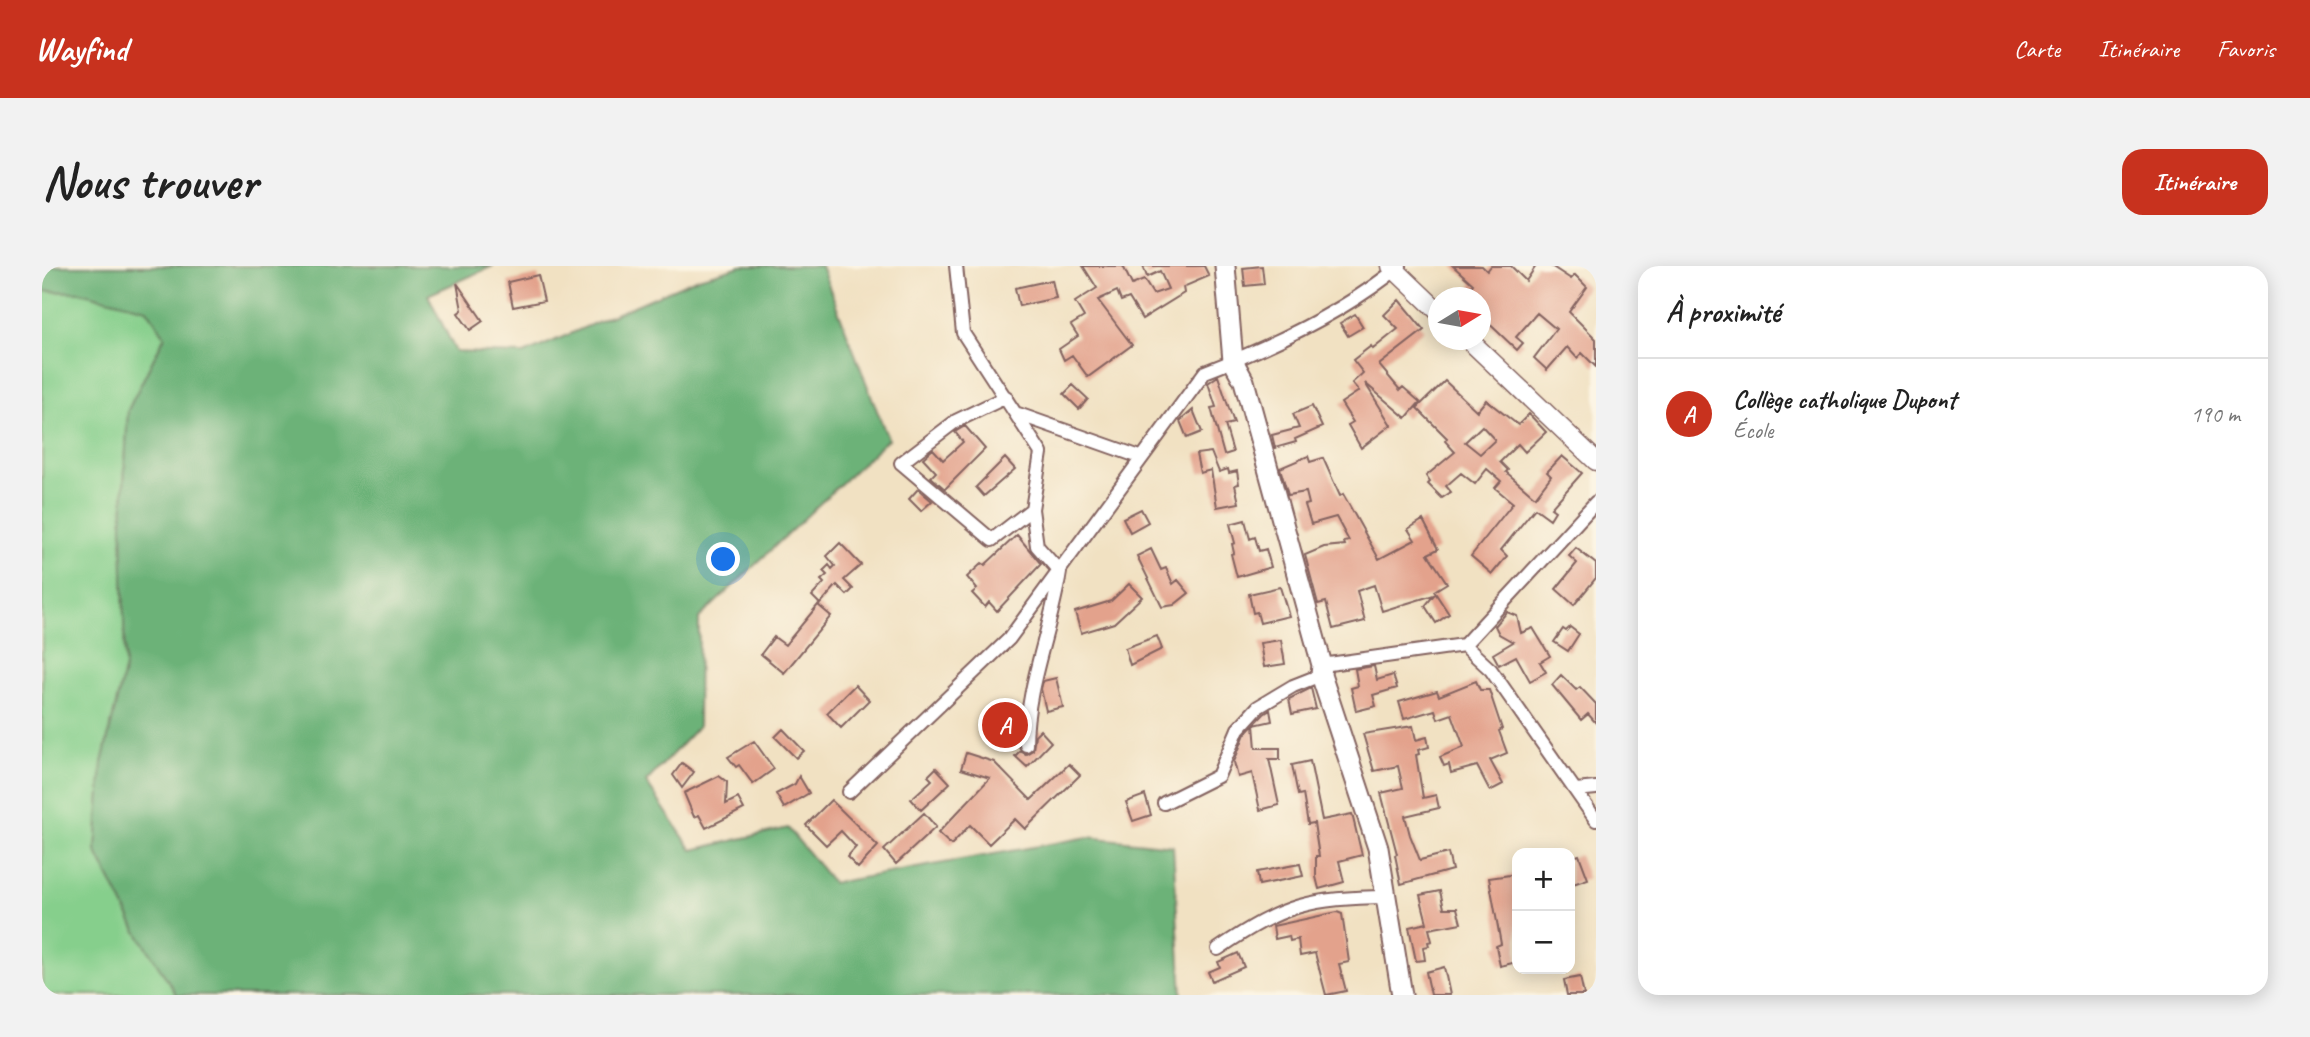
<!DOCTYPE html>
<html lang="fr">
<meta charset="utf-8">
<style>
body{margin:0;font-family:Caveat,sans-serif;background:#f2f2f2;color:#222}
.controls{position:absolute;right:21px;bottom:21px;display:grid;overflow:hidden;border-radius:14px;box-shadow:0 4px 18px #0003}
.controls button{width:63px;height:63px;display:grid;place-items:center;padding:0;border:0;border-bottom:2px solid #e0e0e0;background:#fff;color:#222;font:35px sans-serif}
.compass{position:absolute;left:1386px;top:21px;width:63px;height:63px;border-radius:50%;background:#fff;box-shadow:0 4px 18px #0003;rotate:79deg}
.you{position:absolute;left:682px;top:294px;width:24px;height:24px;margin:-18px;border:5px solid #fff;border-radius:50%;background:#1a73e8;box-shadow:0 0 0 10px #1a73e833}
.badge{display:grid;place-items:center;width:46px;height:46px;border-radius:50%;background:#c8321e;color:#fff;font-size:23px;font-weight:700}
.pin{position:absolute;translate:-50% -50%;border:4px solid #fff;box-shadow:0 2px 7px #0006}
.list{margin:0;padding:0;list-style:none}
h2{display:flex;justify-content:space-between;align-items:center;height:91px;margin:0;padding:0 28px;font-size:30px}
h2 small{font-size:23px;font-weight:400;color:#767676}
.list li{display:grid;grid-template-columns:46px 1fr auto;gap:21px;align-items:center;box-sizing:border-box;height:112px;padding:0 28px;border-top:2px solid #e0e0e0}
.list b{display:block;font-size:26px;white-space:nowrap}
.list p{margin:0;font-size:23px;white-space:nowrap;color:#767676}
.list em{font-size:23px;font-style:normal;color:#767676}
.map{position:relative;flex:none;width:1554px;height:729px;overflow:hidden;border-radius:21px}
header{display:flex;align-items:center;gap:42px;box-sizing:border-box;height:98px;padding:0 35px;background:#c8321e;color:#fff}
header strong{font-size:33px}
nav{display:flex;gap:38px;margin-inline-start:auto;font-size:24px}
.intro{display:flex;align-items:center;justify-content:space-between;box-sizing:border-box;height:168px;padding:0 42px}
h1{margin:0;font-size:49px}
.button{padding:18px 32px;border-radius:21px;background:#c8321e;color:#fff;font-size:24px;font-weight:700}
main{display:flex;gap:42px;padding:0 42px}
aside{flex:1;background:#fff;border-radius:21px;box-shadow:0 4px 18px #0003}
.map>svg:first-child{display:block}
</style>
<header>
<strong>Wayfind</strong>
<nav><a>Carte</a><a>Itinéraire</a><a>Favoris</a></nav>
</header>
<div class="intro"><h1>Nous trouver</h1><a class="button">Itinéraire</a></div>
<main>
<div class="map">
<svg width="1554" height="729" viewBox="0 0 1554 729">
<rect width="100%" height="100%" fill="#fcf5e5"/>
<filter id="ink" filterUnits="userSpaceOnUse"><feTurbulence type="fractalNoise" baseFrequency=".0143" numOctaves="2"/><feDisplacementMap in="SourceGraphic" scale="14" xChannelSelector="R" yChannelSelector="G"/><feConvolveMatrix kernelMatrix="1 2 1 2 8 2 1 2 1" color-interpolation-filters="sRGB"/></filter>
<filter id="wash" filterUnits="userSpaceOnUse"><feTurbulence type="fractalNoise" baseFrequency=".00686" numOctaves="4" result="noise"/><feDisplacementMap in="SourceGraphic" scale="28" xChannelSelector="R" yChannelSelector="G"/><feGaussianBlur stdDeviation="1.57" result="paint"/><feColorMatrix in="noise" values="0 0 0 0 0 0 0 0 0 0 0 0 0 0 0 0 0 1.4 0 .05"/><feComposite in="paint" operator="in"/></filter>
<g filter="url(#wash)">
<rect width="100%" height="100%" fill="#f1e1c2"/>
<path fill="#86cf8c" stroke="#68775c" stroke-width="2" d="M0,25L38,26L105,43L123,70L86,144L80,258L83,401L60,497L54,585L94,664L135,729H0Z"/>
<path fill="#6cb278" stroke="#5b6852" stroke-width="2" d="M0,0H451L386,29L414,86L482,88L656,12L699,0H779L846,173L657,352L656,461L604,516L650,584L746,562L791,617L1046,571L1131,580L1140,729H135L94,664L54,585L60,497L83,401L80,258L86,144L123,70L105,43L38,26L0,25Z"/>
<g id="blocks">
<path fill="#e3a28c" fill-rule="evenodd" d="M1041,0H1081L1090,19L1102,14L1111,28L1126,23L1118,5L1105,11L1101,0H1162L1167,10L1141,21L1142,27L1100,53L1087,32L1079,35L1075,25L1056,34L1090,79L1046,111L1030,89L1022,94L1017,83L1036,70L1029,59L1042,51L1033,36L1055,22Z
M1220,0L1222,18L1203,20L1201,2Z
M1411,0H1440L1445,5L1449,0H1469L1484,15L1494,0H1509L1529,13L1533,9L1545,21L1527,46L1554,73V101L1540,87L1535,92L1525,81L1505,104L1492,92L1514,63L1495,47L1474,71L1481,77L1475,84L1438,49V32H1419L1431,18Z
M496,9L502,35L471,41L466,16Z
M1010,14L1014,32L977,40L973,22Z
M415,17L441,55L428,64L416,47L420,44Z
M1357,34L1382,64L1337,99L1358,124L1361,121L1378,136L1364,152L1323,117L1349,159L1319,182L1306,159L1311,156L1299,137L1317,125L1310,117L1321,107L1311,94L1329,80L1331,83L1356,63L1342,49Z
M1313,48L1321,61L1306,70L1298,57Z
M1176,110L1192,157L1183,159L1191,186L1182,189L1169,142L1174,141L1166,117Z
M1403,115L1435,145L1444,134L1476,159L1487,148L1504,166L1483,186L1476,178L1458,196L1466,204L1464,206L1493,231L1509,210L1505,206L1520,190L1540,207L1509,242L1513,245L1508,253L1493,242L1459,284L1465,290L1450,308L1429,290L1471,237L1453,222L1459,215L1445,203L1433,218L1419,207L1404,220L1409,226L1400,232L1386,218L1388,216L1384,210L1413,186L1403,175L1405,172L1375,142ZM1440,160L1453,174L1438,188L1423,176Z
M1031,119L1046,133L1037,143L1022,128Z
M1270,140L1280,161L1253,173L1254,176L1233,182L1230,169L1257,162L1251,148Z
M1151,144L1160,166L1145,172L1138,155Z
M923,160L943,183L903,223L889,211L894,206L881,192L891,183L901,194L921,176L913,166Z
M1169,186L1177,206L1186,203L1187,207L1195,205L1197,218L1193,219L1197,237L1175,241L1169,204L1158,207L1154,188Z
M1266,190L1268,196L1281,192L1298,230L1301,228L1337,293L1373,274L1366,263L1381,254L1396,283L1386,288L1405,317L1392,325L1407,348L1394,357L1383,340L1392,329L1340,345L1332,319L1315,325L1323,355L1291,363L1284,336L1276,338L1263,289L1282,281L1303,279L1302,276L1307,275L1294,251L1269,258L1263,239L1267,238L1264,226L1246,229L1238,202Z
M963,192L973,203L942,230L934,221Z
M876,223L890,235L879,245L867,233Z
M1099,243L1106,256L1088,266L1081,252Z
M1203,254L1208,273L1213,271L1217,285L1224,283L1229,301L1195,311L1189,288L1192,287L1190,278L1193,277L1188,258Z
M975,269L999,298L955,345L947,336L943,341L930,327L935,323L925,311L940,297L943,299Z
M798,277L819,299L802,314L811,323L805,329L795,319L778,338L770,330L782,317L779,314L785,309L781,305L787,299L790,303L793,300L785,290Z
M1534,282L1554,298V312L1532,339L1514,323L1535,297L1527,290Z
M1109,283L1119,304L1124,302L1131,318L1136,314L1147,327L1132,339L1120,341L1095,290Z
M1087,318L1100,331L1072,357L1039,367L1033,346L1069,335Z
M1238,321L1247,350L1218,357L1215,346L1211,347L1207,328Z
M776,339L789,350L742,407L719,388L732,371L743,379Z
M1465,346L1475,350L1479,367L1491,362L1508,390L1498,396L1504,406L1488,415L1474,390L1457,399L1451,388L1471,376L1457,368L1453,360Z
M1528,361L1537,368L1526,385L1512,376L1521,363L1524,365Z
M1115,370L1120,383L1088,399L1083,382Z
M1239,374L1243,398L1222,401L1218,377Z
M1332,400L1335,414L1351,409L1355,422L1331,429L1334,440L1314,445L1309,422L1316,420L1313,403Z
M1519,409L1534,424L1538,421L1554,438V457L1546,448L1539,454L1510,419Z
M1014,412L1021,441L1004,445L999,423L1001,415Z
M1434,415L1438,424H1447L1460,463L1457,465L1465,487L1448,494L1461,518L1448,525L1435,500L1409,507L1407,498L1402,500L1398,491L1422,481L1410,448L1396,453L1393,444L1362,453L1357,436L1395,425L1397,430Z
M813,419L827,434L799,462L785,447Z
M1269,422L1274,443L1250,448L1247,433Z
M1228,444L1230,455L1212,459L1214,482H1238V493H1227L1237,539L1218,544L1210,507L1196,511L1192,496L1203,468L1222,448Z
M1371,460L1374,474L1385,471L1387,481L1376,484L1377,488L1374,489L1381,532L1394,529L1397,542L1363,550L1368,569L1378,594L1406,587L1410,604L1359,618L1353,589L1355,588L1339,527L1361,522L1356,500L1332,505L1321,468Z
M741,463L762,485L754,492L733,471Z
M998,464L1009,476L985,501L973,490L978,485L984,488L991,484L993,469Z
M712,475L732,503L711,518L697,499L694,501L686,491Z
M924,487L952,496L989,534L1027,498L1038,509L983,563L973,553L947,578L928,559L909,579L896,567L948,512L919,503Z
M1268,495L1280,554L1310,548L1320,589L1297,595L1302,616L1277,623L1274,611V590H1277L1272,557L1266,558L1261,528L1256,529L1250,499Z
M640,497L652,506L640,522L631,509Z
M894,502L908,517L879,544L869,533L890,514L886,510Z
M677,510L685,516L684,538L696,532L702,543L664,562L657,549L652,551L642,527Z
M757,510L767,527L742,542L734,528L753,518Z
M1103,529L1109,549L1091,555L1084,536Z
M789,534L836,580L816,602L805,591L814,581L799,565L784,579L764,559Z
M882,547L894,561L854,598L842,584Z
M1537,589L1546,613L1528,619V592Z
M1258,598L1261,610L1217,619L1215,606Z
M1475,608V696L1458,700L1454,680L1459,678L1447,612Z
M1398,625L1402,642H1415L1419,657L1387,663L1390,675L1386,676L1387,680L1381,681L1383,694L1374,695L1367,661L1385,657L1378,629Z
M1295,646L1300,648L1307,696L1297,698L1304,725L1284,729L1273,687L1258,690L1256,673L1248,675L1247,670L1233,673L1231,660Z
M1196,687L1202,701L1170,715L1166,706L1178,701L1176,696Z
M1402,701L1408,729H1389L1384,706Z
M1538,711L1542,729H1525L1522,714Z"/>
</g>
</g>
<g filter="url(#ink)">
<use href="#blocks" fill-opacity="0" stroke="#846360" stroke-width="2"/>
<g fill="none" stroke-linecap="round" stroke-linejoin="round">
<defs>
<path id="street" d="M914,0L921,67L999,187L990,243L995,280L1018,306C1009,364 984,420 984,479
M964,131L914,155L859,197L950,274L990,243
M976,148L1098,191
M1422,379L1449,404L1554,554
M1280,399L1422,379L1554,236
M1534,524L1554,522
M807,526L967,373L1163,106C1230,80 1303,46 1358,0
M1122,537L1176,510L1196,463L1216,441L1251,420L1279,409
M1176,683C1242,638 1267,632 1346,631"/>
<path id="secondary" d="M1349,0L1396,45
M1427,74L1554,195"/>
<path id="primary" d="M1183,0L1191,95L1202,115L1280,399L1279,409L1336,582L1360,729"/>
</defs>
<use href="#street" stroke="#846360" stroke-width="16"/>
<use href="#secondary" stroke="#846360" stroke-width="21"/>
<use href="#primary" stroke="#846360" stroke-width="23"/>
<use href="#street" stroke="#fff" stroke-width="12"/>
<use href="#secondary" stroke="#fff" stroke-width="18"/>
<use href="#primary" stroke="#fff" stroke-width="19"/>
</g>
</g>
</svg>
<div class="controls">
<button>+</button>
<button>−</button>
</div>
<svg class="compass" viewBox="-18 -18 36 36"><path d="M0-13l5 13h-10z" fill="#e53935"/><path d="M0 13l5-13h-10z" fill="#767676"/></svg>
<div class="you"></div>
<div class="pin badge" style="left:963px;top:459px">A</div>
</div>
<aside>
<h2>À proximité<small></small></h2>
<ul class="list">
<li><span class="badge">A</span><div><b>Collège catholique Dupont</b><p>École</p></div><em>190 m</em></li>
</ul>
</aside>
</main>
